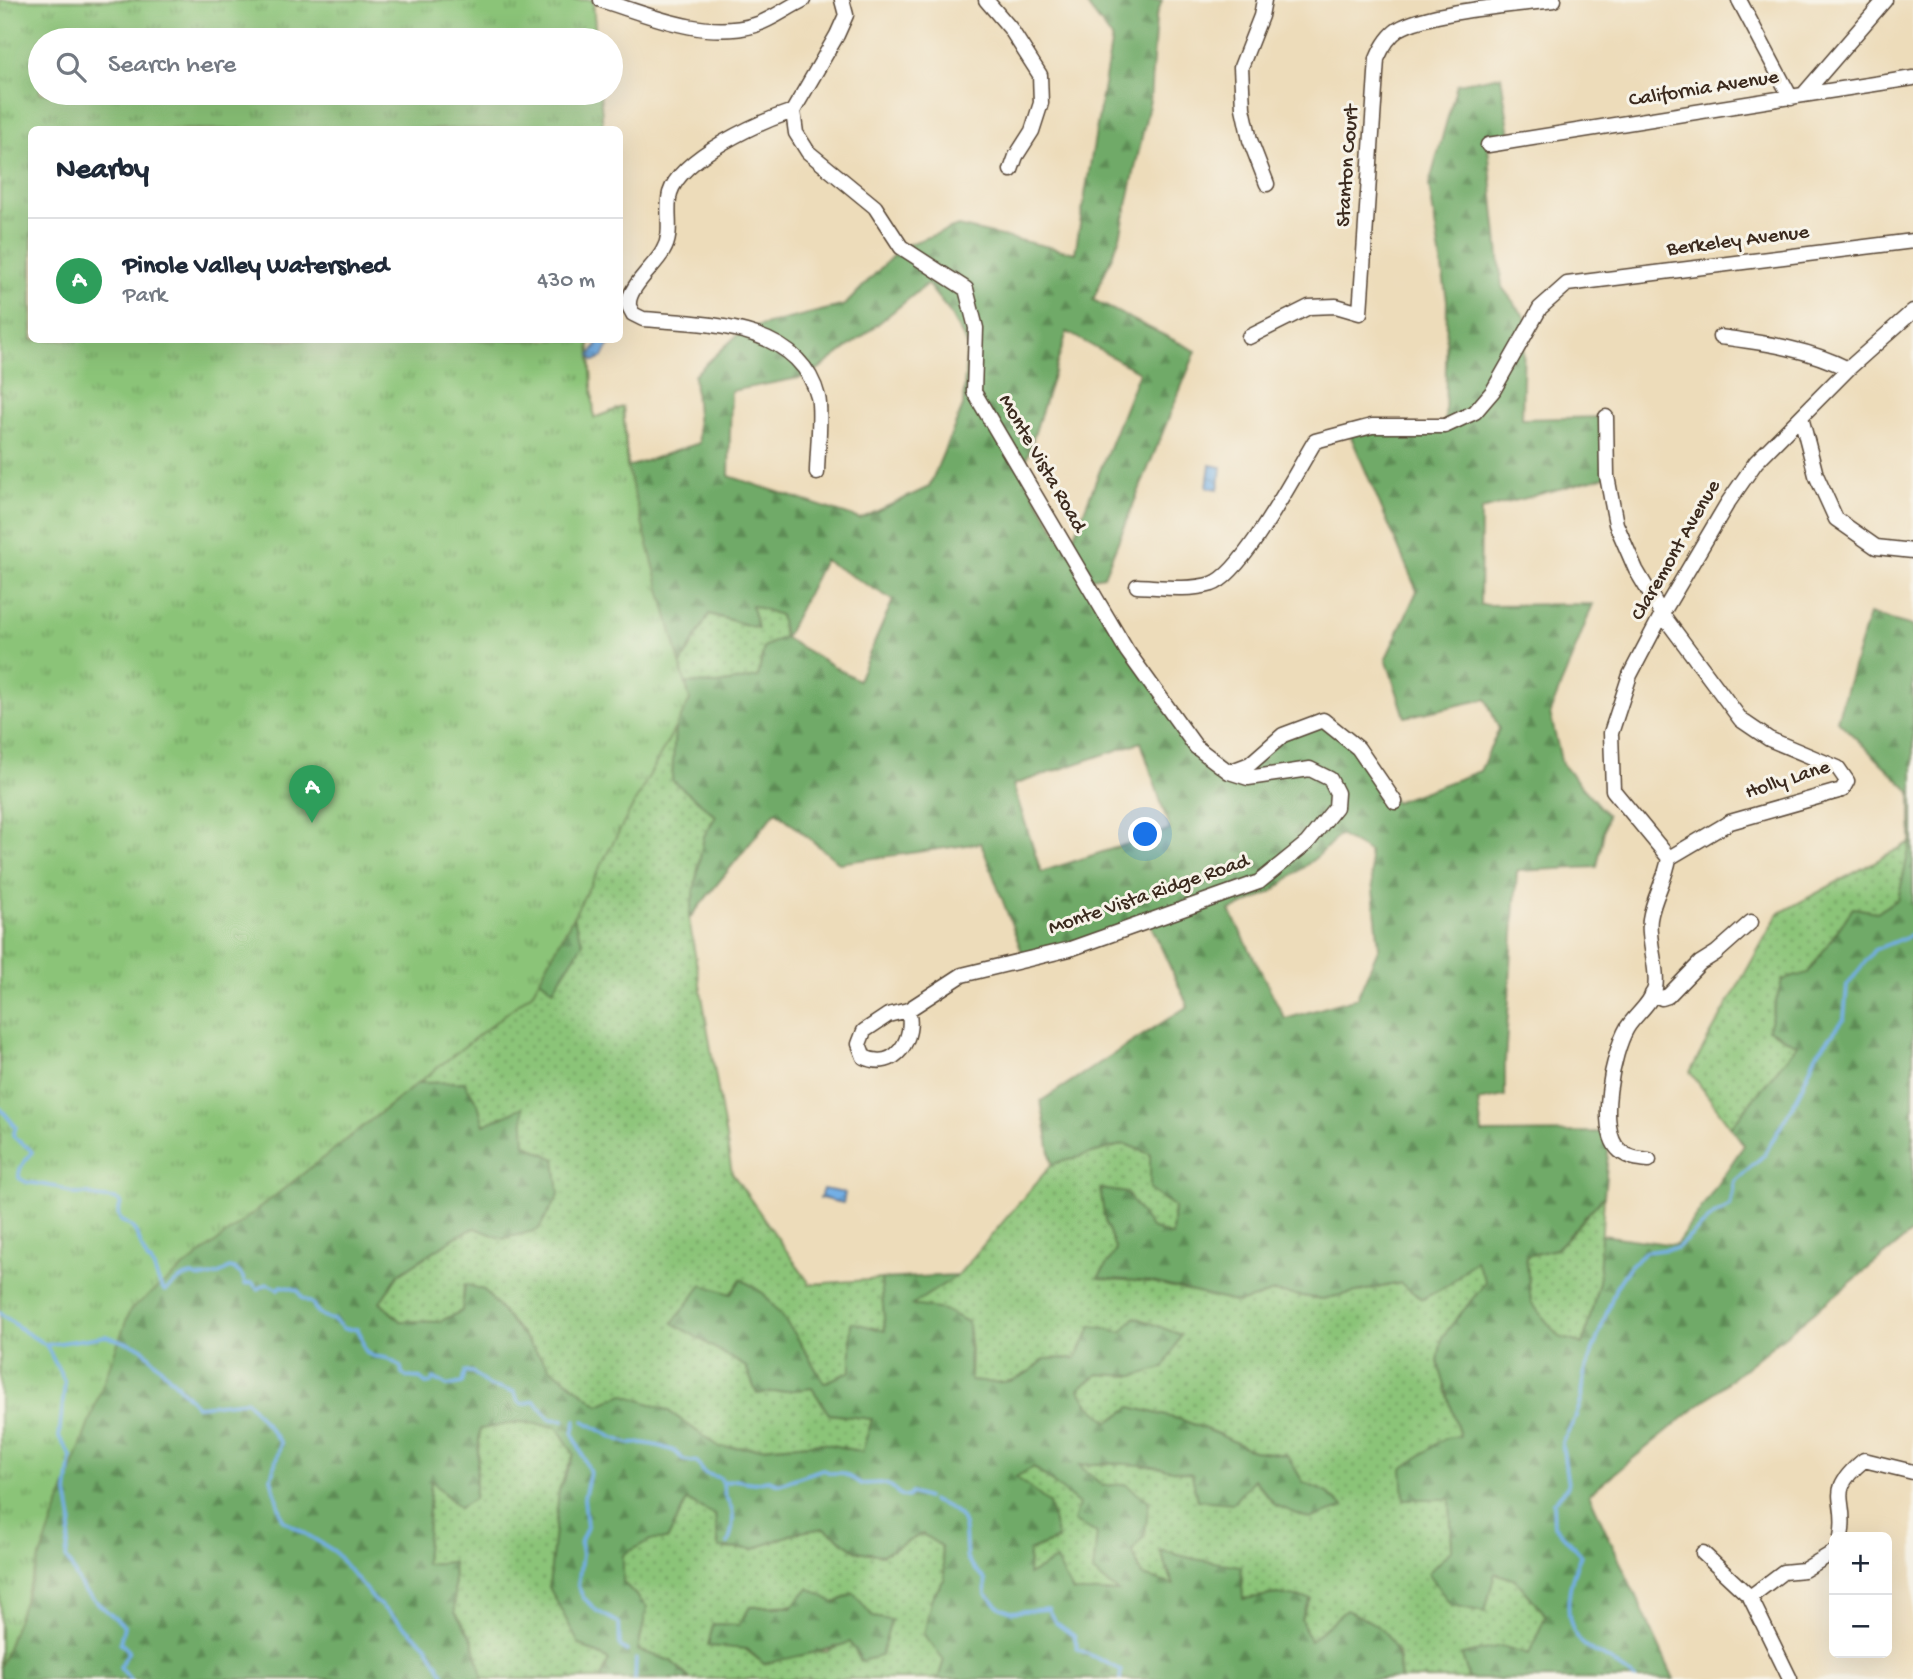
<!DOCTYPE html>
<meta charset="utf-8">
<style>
body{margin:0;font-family:"Gochi Hand",sans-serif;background:#f6f6f7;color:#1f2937}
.controls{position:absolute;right:21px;bottom:21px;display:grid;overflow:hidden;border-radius:10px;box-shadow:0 7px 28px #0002}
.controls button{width:63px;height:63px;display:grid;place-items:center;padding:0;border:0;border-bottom:2px solid #e0e1e3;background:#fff;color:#1f2937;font:35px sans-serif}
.you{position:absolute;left:1146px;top:835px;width:24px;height:24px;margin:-18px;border:5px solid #fff;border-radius:50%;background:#1a73e8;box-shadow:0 0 0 10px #1a73e833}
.badge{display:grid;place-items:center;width:46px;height:46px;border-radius:50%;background:#db2777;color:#fff;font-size:23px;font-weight:700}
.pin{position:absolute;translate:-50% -58px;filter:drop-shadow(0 2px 4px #0008)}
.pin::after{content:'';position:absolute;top:37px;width:24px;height:21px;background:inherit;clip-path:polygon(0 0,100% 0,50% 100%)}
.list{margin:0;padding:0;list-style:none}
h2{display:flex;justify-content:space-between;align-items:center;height:91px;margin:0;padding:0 28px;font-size:30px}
h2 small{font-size:23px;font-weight:400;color:#747a83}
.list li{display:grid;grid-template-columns:46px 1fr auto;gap:21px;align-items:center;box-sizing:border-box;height:126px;padding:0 28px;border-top:2px solid #e0e1e3}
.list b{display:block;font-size:26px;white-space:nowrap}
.list p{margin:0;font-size:23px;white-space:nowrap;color:#747a83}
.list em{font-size:23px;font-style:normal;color:#747a83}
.icon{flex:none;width:38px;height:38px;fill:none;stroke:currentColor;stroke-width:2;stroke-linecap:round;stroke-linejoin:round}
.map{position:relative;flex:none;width:1913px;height:1679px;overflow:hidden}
.search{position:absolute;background:#fff;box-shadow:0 7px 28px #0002;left:28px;top:28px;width:595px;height:77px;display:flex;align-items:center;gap:18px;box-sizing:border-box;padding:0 24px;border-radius:38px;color:#747a83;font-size:26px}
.panel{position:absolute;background:#fff;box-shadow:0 7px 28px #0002;left:28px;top:126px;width:595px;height:217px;border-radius:10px}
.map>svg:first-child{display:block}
</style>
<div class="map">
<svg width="1913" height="1679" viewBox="0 0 1913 1679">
<defs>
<pattern id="grass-dots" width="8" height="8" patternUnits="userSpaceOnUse" patternTransform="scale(1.75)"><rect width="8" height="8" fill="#8bc478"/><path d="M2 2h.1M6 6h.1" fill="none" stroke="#739f62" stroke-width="1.8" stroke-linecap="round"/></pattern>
<pattern id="forest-firs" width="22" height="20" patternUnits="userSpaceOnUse" patternTransform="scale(1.75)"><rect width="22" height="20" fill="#70aa68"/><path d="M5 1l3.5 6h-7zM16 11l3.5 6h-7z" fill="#5d8b55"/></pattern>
<pattern id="park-tufts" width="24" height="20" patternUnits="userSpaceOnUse" patternTransform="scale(1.75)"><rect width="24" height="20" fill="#8bc478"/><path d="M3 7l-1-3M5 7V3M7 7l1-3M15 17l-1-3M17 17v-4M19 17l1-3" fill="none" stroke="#739f62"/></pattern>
<pattern id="water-waves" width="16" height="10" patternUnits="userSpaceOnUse" patternTransform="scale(1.75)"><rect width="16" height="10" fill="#73afe5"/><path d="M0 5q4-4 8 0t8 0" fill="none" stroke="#608fb9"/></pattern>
</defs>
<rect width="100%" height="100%" fill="#f7f3e8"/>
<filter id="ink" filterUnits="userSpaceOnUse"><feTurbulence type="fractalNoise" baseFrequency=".0143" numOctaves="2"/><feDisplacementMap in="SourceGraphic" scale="14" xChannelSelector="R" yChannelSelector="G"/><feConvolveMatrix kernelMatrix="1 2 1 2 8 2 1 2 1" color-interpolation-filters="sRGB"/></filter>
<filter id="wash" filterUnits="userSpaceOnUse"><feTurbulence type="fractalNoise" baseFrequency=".00686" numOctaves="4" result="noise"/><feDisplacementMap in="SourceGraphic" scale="28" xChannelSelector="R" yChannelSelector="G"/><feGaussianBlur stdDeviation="1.57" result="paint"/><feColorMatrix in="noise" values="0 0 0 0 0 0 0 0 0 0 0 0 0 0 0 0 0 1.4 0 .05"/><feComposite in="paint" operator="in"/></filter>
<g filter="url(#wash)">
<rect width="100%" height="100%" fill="#eddcba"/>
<path fill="url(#grass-dots)" stroke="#63774b" stroke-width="2" fill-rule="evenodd" d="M750,604L780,615L784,637L764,647L758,677L718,684L686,683L716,816L704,836L689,919L732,1173L810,1284L881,1279L885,1331L851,1372L824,1383L795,1334L764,1294L741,1279L731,1294L673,1322L746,1367L757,1394L812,1388L829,1414L872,1419L863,1453L823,1443L761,1448L719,1447L667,1410L599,1405L549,1367L484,1290L464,1285L462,1311L439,1322L400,1321L380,1302L399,1274L457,1236L475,1228L384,1110L540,979L553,989L583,943L573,918L681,664L709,614L757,628Z
M1911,842L1898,899L1877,912L1853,908L1808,973L1797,1045L1731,1127L1690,1072L1778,914Z
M1125,1144L1150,1154V1190L1174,1206L1172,1236L1151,1229L1127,1193L1105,1221L1116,1250L1098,1278L1152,1282L1239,1303L1274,1292L1322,1299L1401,1283L1449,1285L1475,1259L1487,1282L1442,1337L1438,1362L1460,1436L1405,1499L1450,1498L1452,1549L1495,1573L1516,1580L1546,1615L1529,1654L1462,1655L1469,1679H1401L1398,1652L1310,1641L1301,1619L1277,1594L1243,1599L1194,1559L1160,1551L1174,1585L1143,1576L1132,1551L1145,1534L1125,1484L1103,1486L1078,1465C1121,1461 1150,1465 1192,1474L1197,1500L1253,1479L1275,1505L1310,1519L1343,1506L1327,1493L1303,1482L1287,1455L1253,1451L1218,1434L1182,1420L1131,1407L1109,1422L1089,1404L1078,1389L1098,1374L1134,1376L1122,1332L1092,1326L1076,1358L1045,1359C1017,1384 1007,1385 970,1381L971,1351L968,1322L911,1305L958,1275L1052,1164Z
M1604,1196L1599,1282L1583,1344L1559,1337L1531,1302L1526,1256L1556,1249Z
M521,1422L557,1427L574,1454L559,1490L579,1644L609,1660L601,1679H483L472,1639L455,1612L453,1562L425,1564L431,1478L474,1499L480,1429Z
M1034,1467L1080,1504L1097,1533L1119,1592H1073L1028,1576L1029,1551L1058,1540L1015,1476Z
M687,1500L715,1515L719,1548L754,1549L795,1533L824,1528L857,1551L882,1555L922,1534L941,1546L945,1578L931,1600L944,1660L938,1679H690L671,1661L638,1650L647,1607L623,1582V1555L650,1540H667ZM854,1593L873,1617L890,1620L827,1652L805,1653L764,1664L713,1624L739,1625L750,1607L835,1603Z"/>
<path fill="url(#forest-firs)" stroke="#566a43" stroke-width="2" fill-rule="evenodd" d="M1083,0H1162L1156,18L1150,100L1120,237L1093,300L1196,351L1104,576L1085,579L1196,747L1229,772L1283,735L1323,720L1358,748L1395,802L1480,771L1499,729L1486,699L1405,717L1386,658L1417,591L1349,432L1445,426L1447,300L1429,185L1457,84L1501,76L1511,141L1488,146L1502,287L1531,325L1524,339L1522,419L1606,417L1607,476L1481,510L1480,605L1593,604L1550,713L1562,764L1607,815L1597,867L1517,871L1505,1062V1096L1478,1101L1482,1133L1610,1132L1604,1196L1556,1249L1526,1256L1531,1302L1559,1337L1583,1344L1599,1282L1601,1235L1676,1245L1744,1145L1731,1127L1797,1045L1768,1029L1782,980L1808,973L1853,908L1877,912L1898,899L1911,842V792L1837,720L1869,614L1913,626V1232L1589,1494L1674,1679H1469L1462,1655L1501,1646L1529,1654L1546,1615L1516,1580L1495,1573L1485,1612L1451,1605L1428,1573L1452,1549L1450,1499H1404L1402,1469L1445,1438L1460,1436L1438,1362L1442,1337L1486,1282L1475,1260L1449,1285L1422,1299L1400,1283L1322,1299L1274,1292L1239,1303L1152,1282L1098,1278L1116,1250L1105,1221L1100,1189L1127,1193L1151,1228L1172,1236L1174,1206L1150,1190V1154L1125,1144L1052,1164L1041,1101L1188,1006L1149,921L1025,960L981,843L839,863L776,811L689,919L704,836L716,816L672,780L675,727L672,693L686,683L718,684L758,677L764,647L784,637L780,615L751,605L758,628L709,614L681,664L579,883L573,918L583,943L553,990L540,979L528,952L384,1110L418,1083L464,1082L478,1104L484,1125L523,1107L525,1144L555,1159L559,1195L538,1230L503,1239L475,1228L457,1236L399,1274L380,1302L400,1321L439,1322L462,1311L465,1284L484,1290L549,1367L599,1405L623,1394L667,1410L719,1447L761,1448L823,1443L862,1452L872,1419L829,1414L812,1388L757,1394L746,1367L673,1323L702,1285L731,1294L741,1279L764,1294L795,1334L824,1383L851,1371V1322L885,1331L881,1279L958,1275L912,1305L944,1310L968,1322L970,1381C1007,1385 1018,1383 1045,1359L1076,1358L1092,1326L1122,1332L1135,1317L1181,1335L1164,1368L1134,1376L1098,1374L1079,1389L1089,1404L1109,1422L1131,1407L1182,1420L1218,1434L1253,1451L1287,1455L1303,1482L1327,1493L1344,1507L1310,1519L1275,1505L1254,1479L1233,1503L1197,1500L1192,1474C1151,1465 1120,1461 1079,1465L1103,1486L1125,1484L1149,1501L1145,1534L1132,1551L1142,1576L1174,1585L1160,1550L1194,1559L1241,1566L1243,1599L1277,1594L1311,1599L1301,1619L1310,1641L1346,1610C1386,1628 1395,1633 1401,1679H938L944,1660L924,1635L931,1600L945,1578L941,1546L922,1534L882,1555L857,1551L824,1528L795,1533L754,1549L719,1548L715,1515L687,1500L667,1540H650L623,1555V1582L647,1607L638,1650L671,1661L690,1679H601L609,1660L579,1644L549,1587L559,1490L574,1454L557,1427L521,1422L480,1429L474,1499L459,1508L431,1480L425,1564L453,1562L455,1612L472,1639L483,1679H0V1588L32,340H589L594,418L623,407L628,467L699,443L694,375L743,330L845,305L901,247L958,226L1075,253L1112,38ZM927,284L948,310L967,344L963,406L929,487L860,519L729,476L731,391L809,376L863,336ZM1067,332L1139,372L1068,551L1022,473ZM824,560L893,600L858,680L785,638ZM1141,742L1170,830L1041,872L1013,785ZM1339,835L1369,852L1379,947L1357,998L1285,1019L1230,911L1272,892L1319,855ZM1034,1467L1079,1504L1074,1522L1097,1533L1093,1572L1118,1592H1073L1056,1560L1028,1575L1029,1551L1058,1539L1049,1503L1016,1477Z
M809,1588L835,1603L854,1593L873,1617L891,1620L881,1656L861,1661L850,1642C822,1653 793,1656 764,1664L747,1649L708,1646L713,1624L739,1625L750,1607H791Z"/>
<path fill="url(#park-tufts)" stroke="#63774b" stroke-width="2" d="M0,0H593L596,40H40V93H600L603,129L32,130V340H589L594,418L623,407L627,467L690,700L532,993L130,1310L0,1667Z"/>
<path fill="url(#water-waves)" stroke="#576c82" stroke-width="2" d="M600,340H606L610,343L603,357L594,361L590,356Z
M1210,465L1222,467L1218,489L1207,487Z
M823,1189L845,1193L843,1203L820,1198Z"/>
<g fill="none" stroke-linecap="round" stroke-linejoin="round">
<path stroke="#73afe5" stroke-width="3.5" d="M0,1108L16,1127L13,1135C17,1143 27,1144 32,1152C26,1162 18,1165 19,1178L26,1182L57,1187L74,1194H89L97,1197L115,1199L121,1202L118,1214L121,1221C140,1227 138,1243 146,1257C150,1266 149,1257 153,1266C157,1276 157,1283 165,1291C175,1284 179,1277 192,1275C201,1281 221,1275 229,1268C239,1270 243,1275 245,1284L252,1283L258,1289L267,1284L278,1289L282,1286L298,1290L302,1298L313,1304C315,1312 326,1319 334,1320L344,1329H357C364,1336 361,1343 365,1350C371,1359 379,1356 386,1358C391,1360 396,1364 401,1367L402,1373L407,1377L419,1378L426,1384L431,1383L434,1378L447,1386L462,1383L465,1372H472L489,1386L514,1392L519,1402L523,1404L535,1401L550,1419L564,1420
M0,1313L22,1330L46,1345L65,1382L59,1437L71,1456L67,1493L72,1521L66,1557L83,1590L124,1626L120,1642L129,1651L120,1667L130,1679
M46,1345L106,1336L141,1347L197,1406L247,1401L281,1443L271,1478L283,1520L334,1551L374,1600L427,1646L447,1679
M576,1420L573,1434L590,1472L584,1498L587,1527L580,1543L582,1554L578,1586L583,1597L597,1611L619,1623L620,1646L627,1651
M584,1421L610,1436L630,1444L643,1443L659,1446L674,1451L684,1460L697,1462L704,1473L720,1478L723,1483L735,1480L754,1483L768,1480L779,1484L823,1469L830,1473H842L862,1484L881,1483L888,1485L902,1496L908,1497L911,1493L927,1498
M723,1483C724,1496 725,1494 730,1505C736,1516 732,1532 728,1544
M932,1501C972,1514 963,1525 967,1560L985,1580L986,1595L1001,1608L1011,1612L1048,1609L1055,1622L1074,1636L1078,1649L1121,1670L1120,1679
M635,1679L636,1659
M1635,1679C1625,1671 1615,1663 1604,1657C1597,1652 1586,1649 1581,1642C1560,1618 1569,1580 1581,1555L1554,1525L1553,1503L1568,1486L1562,1442L1575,1419L1582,1398L1584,1375L1616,1287L1630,1266L1645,1252L1677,1248L1715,1214L1730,1206L1735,1181L1764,1155L1797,1098L1816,1055L1844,1019L1847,986L1874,950L1913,934"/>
</g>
</g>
<g filter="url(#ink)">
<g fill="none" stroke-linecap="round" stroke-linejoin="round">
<defs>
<path id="minor" d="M601,0C649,15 704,40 755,25C771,20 787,8 803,0
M842,0L846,15L837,35L793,111L796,133L808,152L875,207L901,247L966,289L976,328L974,392L1127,651L1196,747L1229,772L1250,764L1283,735L1323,720L1358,748L1395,802
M986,0L1010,28L1040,75L1041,103L1032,131L1016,156L1011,170
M1264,0L1261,16L1241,67L1243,108L1250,140L1267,184
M1739,0L1791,98
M1803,95L1913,78
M793,111C759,122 681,157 670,193C665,213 674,233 663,251C656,265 627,288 629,305C629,308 632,311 633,314L643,319C703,324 799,322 818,397C822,412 817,455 817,473
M1488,145L1803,95L1885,0
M1249,337L1309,307L1336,306L1360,313L1377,59C1382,47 1388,36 1399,29C1429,11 1516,5 1554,0
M1720,337C1764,343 1807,348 1848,369
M1606,417L1607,476L1616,524L1636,570L1662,614L1741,720L1769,739L1838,768L1847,781L1842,790L1730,822L1669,858C1666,879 1653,898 1650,919C1647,939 1659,970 1655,988C1651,1004 1635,1015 1627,1028C1613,1052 1596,1130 1620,1151C1629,1158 1638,1159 1649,1160
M1801,417L1816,475L1836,519L1876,547L1913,551
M1137,586C1161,587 1188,591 1212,584C1243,574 1296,472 1315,441L1372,426H1445L1475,412L1493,391L1540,308L1567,284L1913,241
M1669,858L1613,790L1611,733L1630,675L1662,614L1727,504L1756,462L1848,369L1913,311
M1652,994L1662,998L1668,996L1700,963L1716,953L1751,922
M908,1010C916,1037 896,1072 864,1057L859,1044L864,1031L888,1015L908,1010L962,975L1070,949L1259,882L1307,843L1336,807L1337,793L1330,779L1310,769L1248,778L1229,772
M1841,1537C1849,1497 1823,1494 1864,1460L1913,1472
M1703,1553L1750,1597L1790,1679
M1750,1597L1783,1572L1804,1570L1834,1552"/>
</defs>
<use href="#minor" stroke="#564535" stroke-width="17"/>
<use href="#minor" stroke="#fff" stroke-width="14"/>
</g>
</g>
<g text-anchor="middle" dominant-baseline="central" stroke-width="6" stroke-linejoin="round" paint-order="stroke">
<g font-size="21" fill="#3b2a1e" stroke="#f7f3e8">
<text transform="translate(1704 90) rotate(-9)">California Avenue</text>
<text transform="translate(1349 166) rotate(-86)">Stanton Court</text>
<text transform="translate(1738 242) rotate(-7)">Berkeley Avenue</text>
<text transform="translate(1041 464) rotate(60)">Monte Vista Road</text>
<text transform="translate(1677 551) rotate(-60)">Claremont Avenue</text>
<text transform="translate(1788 781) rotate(-18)">Holly Lane</text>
<text transform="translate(1149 896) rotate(-19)">Monte Vista Ridge Road</text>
</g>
</g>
</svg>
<div class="controls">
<button>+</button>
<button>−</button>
</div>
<div class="you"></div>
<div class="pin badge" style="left:312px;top:823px;background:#2e9e5b">A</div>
<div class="search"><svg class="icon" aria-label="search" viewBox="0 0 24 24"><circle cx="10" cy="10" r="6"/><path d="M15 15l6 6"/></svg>Search here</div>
<section class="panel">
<h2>Nearby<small></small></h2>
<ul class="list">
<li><span class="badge" style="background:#2e9e5b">A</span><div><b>Pinole Valley Watershed</b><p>Park</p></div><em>430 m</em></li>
</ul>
</section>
</div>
